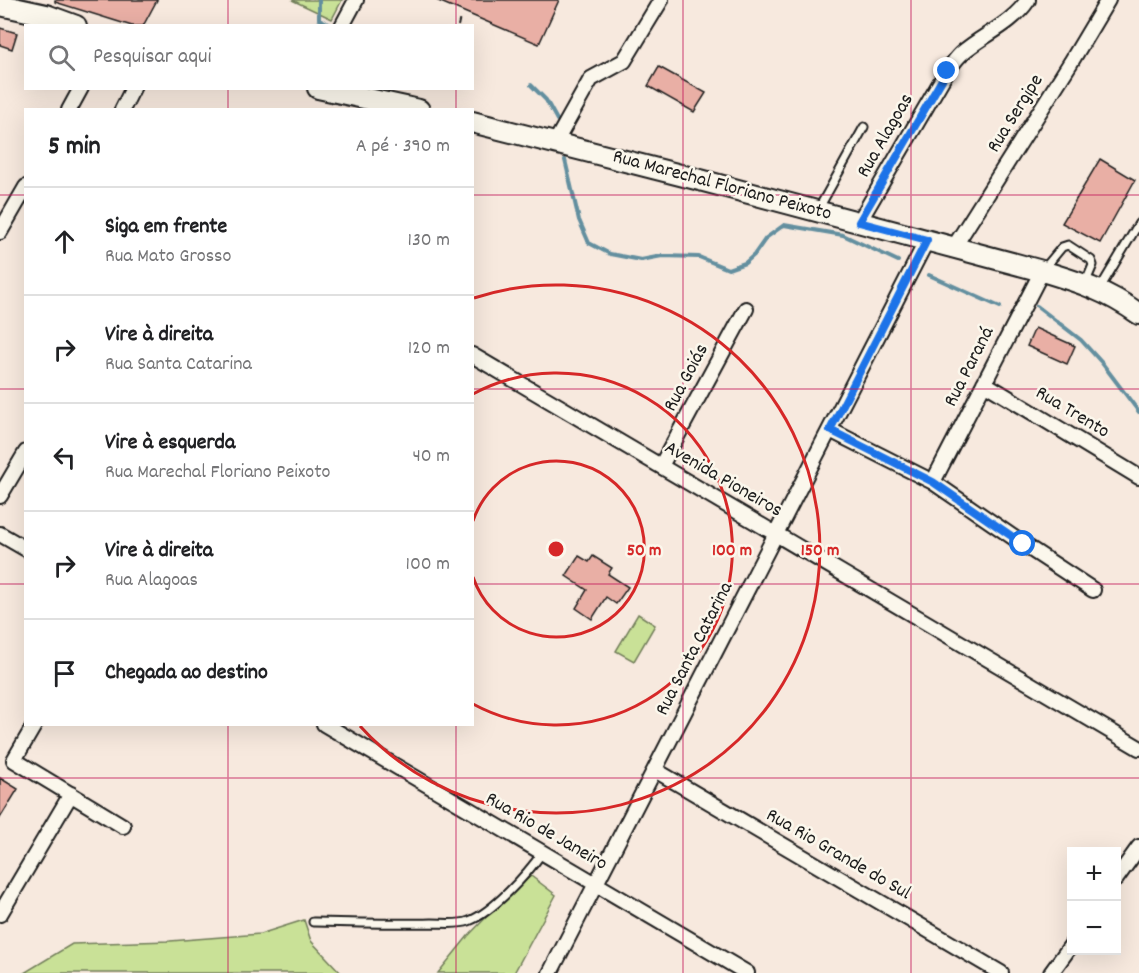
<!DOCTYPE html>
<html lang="pt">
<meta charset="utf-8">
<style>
body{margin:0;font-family:Dekko,sans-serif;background:#f6f6f6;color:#202124}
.controls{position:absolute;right:18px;bottom:18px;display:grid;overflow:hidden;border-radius:0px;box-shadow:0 6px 24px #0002}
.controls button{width:54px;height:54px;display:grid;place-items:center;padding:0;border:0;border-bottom:2px solid #e0e0e0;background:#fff;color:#202124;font:30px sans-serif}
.stop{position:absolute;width:18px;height:18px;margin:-14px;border:4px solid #1a73e8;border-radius:50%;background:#fff}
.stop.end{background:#1a73e8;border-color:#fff;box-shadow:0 2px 6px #0008}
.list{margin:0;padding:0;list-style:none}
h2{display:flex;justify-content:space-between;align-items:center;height:78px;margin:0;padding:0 24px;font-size:26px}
h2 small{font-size:20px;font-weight:400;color:#757577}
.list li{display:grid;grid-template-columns:39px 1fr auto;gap:18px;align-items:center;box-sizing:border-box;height:108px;padding:0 24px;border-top:2px solid #e0e0e0}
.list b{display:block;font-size:22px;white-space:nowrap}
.list p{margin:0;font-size:20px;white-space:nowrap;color:#757577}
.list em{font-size:20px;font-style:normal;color:#757577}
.icon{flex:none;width:33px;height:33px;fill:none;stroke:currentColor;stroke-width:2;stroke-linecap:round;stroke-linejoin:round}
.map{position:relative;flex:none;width:1139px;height:973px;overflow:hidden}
.search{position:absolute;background:#fff;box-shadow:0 6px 24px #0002;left:24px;top:24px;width:450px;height:66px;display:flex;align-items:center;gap:15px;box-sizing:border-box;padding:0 21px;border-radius:0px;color:#757577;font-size:22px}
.panel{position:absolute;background:#fff;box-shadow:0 6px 24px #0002;left:24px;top:108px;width:450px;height:618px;border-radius:0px}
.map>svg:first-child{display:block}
</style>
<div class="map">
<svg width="1139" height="973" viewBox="0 0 1139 973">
<rect width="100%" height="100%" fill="#f7e9de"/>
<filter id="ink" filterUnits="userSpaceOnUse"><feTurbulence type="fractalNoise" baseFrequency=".0167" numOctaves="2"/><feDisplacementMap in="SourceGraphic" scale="12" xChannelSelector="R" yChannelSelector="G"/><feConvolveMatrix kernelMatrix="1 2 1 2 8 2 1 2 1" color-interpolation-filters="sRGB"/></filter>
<g filter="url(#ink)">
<path fill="#c9e197" stroke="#727e5a" stroke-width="1.5" d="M292,0H342L332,19Z
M638,614L655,625L634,661L616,651Z
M531,876L556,895L514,973H438L468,936L502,901Z
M304,920L311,941L341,973H24L72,944L170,941L260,934Z"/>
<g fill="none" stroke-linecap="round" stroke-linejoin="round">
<path stroke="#648f9f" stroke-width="4" d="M319,0V19L329,24
M531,85L546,100L557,120
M565,160L579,220L589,243L610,254L641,260L662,256L699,257L728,269L745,263L754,255L766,238L784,225L843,235L898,261
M929,275L1000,307
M1037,306L1081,340L1102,363L1139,412"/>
</g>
<path fill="#e9afa5" stroke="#1c1c1c" stroke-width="1.5" d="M55,0H157L143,26H132L116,21L55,2Z
M436,0H559L539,44Z
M0,28L17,33L12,49L0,45Z
M659,67L706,93L694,112L648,86Z
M1100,159L1135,180L1100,243L1062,223Z
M1035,328L1075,346L1067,364L1027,346Z
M579,556L589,562L593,556L612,568L608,574L628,587L616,604L606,597L592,619L576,608L587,590L566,576Z
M0,778L18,789L0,818Z"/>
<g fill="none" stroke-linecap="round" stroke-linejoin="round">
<defs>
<path id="service" d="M819,208L864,127
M1043,270L1062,247L1068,245L1091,260L1093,265L1085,284
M1099,290L1139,223
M313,922C353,923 392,924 432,923C444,923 459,925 469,921C493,912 528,873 542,853"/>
<path id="minor" d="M342,26L356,0
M69,110L81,88
M122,110L133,88
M555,143L591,79L624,61L661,0
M859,222L947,71C952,65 956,58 962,53C984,34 1011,25 1028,0
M0,232L26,187
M954,247L1071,62L1108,0
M472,355L1139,748
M984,383L1139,477
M830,430L933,482L1023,544L1093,590
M661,466L746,309
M933,482L1042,271
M0,496L26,452
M0,534L26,549
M35,724L14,760L123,826
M324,724L747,973
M655,770L1001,973
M1116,879L1139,847
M0,914L71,794
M550,973L927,240
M1051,973L1072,944"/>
<path id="secondary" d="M0,5L46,15L76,26
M318,88L419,110
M472,122L700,180L1042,271C1079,282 1107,291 1139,314"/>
</defs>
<use href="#service" stroke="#1c1c1c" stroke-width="11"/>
<use href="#minor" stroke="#1c1c1c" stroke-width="18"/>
<use href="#secondary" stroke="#1c1c1c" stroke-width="24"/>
<path stroke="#1c1c1c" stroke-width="2" stroke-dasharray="6 4.5" stroke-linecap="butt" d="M458,26L460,17"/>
<use href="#service" stroke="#fbf7ec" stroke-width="7"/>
<use href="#minor" stroke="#fbf7ec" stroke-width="14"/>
<use href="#secondary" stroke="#fbf7ec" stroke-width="20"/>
</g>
</g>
<g fill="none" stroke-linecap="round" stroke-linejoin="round" filter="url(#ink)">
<path stroke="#1a73e8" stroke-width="8" d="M947,71L859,222L927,240L830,430L933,482L1023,544"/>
</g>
<path fill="none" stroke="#c2185b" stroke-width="1.5" stroke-opacity="0.55" d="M228,0V26M456,0V26M683,0V973M911,0V973M228,88V110M456,88V110M0,195H26M472,195H1139M0,389H26M472,389H1139M0,584H26M472,584H1139M228,724V973M456,724V973M0,778H1139"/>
<g fill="none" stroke="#d62828" stroke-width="3">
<path d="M473 521A88 88 0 1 1 473 577"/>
<path d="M473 394A176 176 0 1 1 473 704"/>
<path d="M474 298A264 264 0 1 1 360 726"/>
</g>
<g text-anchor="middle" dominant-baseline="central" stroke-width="5" stroke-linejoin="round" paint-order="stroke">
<g font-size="20" fill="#1c1c1c" stroke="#fbf7ec">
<text transform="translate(1016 114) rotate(-58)">Rua Sergipe</text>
<text transform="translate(886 136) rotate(-60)">Rua Alagoas</text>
<text transform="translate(722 186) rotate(15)">Rua Marechal Floriano Peixoto</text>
<text transform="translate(970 367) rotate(-63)">Rua Paraná</text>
<text transform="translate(687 378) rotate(-62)">Rua Goiás</text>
<text transform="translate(1072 413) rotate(31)">Rua Trento</text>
<text transform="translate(723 480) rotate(30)">Avenida Pioneiros</text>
<text transform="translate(695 649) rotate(-63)">Rua Santa Catarina</text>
<text transform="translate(546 832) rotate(30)">Rua Rio de Janeiro</text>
<text transform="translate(838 855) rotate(30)">Rua Rio Grande do Sul</text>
</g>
</g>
<circle cx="556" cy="549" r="9" fill="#d62828" stroke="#fbf7ec" stroke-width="3"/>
<g font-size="18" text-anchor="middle" font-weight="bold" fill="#d62828" stroke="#fbf7ec" stroke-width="5" stroke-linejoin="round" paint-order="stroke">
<text x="644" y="555">50 m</text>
<text x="732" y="555">100 m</text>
<text x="820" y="555">150 m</text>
</g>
</svg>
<div class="controls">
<button>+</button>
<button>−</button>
</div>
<div class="stop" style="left:1023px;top:544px"></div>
<div class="stop end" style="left:947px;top:71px"></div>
<div class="search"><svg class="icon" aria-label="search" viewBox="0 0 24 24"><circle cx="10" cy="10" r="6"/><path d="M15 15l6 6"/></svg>Pesquisar aqui</div>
<section class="panel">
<h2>5 min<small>A pé · 390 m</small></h2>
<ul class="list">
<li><svg class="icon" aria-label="ahead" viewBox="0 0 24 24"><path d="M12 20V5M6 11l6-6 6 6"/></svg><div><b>Siga em frente</b><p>Rua Mato Grosso</p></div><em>130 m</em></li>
<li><svg class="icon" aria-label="right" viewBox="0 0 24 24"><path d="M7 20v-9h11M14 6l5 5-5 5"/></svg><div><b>Vire à direita</b><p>Rua Santa Catarina</p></div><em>120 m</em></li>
<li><svg class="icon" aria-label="left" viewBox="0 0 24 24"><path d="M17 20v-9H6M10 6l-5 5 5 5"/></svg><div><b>Vire à esquerda</b><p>Rua Marechal Floriano Peixoto</p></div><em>40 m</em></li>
<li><svg class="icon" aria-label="right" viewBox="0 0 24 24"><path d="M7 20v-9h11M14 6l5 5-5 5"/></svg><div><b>Vire à direita</b><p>Rua Alagoas</p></div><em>100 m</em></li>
<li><svg class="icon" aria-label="arrive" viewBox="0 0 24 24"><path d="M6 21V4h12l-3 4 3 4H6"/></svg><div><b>Chegada ao destino</b></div></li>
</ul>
</section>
</div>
